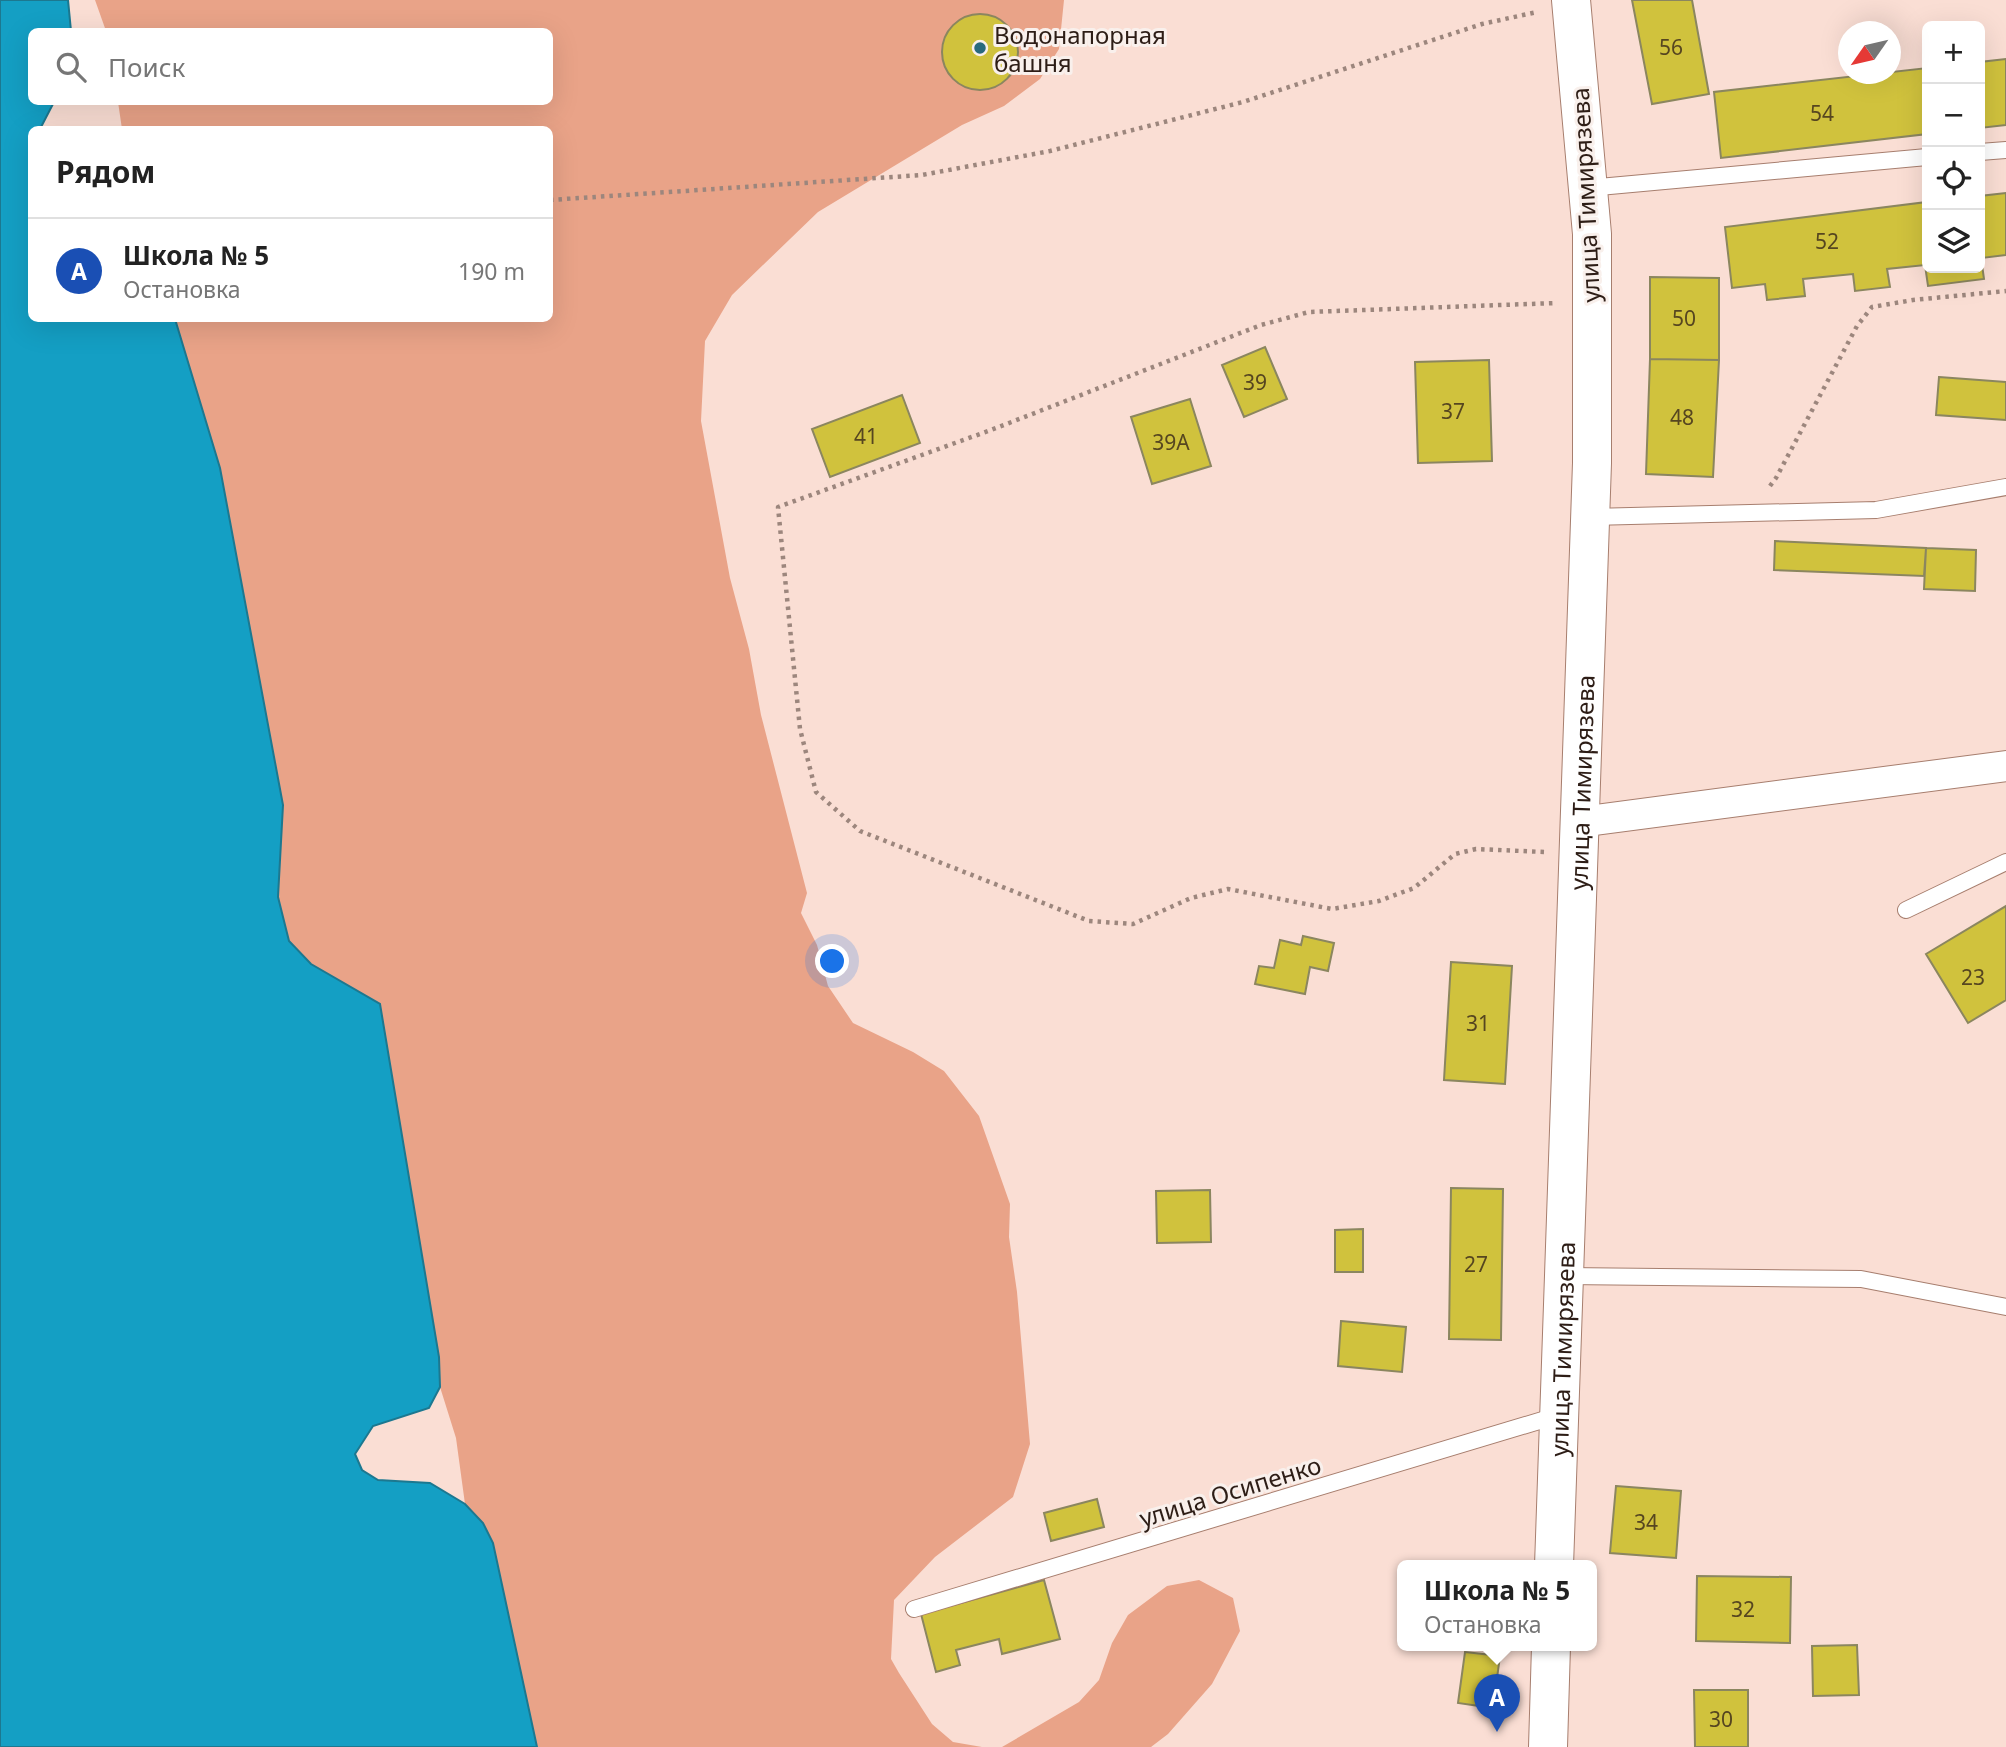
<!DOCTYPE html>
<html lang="ru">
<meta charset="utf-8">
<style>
body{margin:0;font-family:"Noto Sans",sans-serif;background:#f2f2f2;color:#222}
.controls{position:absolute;right:21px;top:21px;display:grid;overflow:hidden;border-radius:10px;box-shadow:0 7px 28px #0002}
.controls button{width:63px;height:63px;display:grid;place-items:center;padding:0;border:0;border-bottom:2px solid #e0e0e0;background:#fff;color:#222;font:35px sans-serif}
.compass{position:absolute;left:1838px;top:21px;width:63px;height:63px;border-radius:50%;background:#fff;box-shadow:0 7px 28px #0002;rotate:236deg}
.you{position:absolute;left:833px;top:962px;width:24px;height:24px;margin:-18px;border:5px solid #fff;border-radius:50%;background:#1a73e8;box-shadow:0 0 0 10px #1a73e833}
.badge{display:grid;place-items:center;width:46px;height:46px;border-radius:50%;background:#db2777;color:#fff;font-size:23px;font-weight:700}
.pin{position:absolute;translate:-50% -58px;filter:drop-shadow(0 2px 4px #0008)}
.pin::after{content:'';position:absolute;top:37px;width:24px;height:21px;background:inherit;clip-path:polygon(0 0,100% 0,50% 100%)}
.popup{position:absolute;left:1397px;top:1560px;width:200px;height:91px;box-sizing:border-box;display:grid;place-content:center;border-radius:10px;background:#fff;filter:drop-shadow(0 2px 5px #0005);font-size:23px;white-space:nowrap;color:#767676}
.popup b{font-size:26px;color:#222}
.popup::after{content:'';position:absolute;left:50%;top:100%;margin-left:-14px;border:14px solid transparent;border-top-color:#fff}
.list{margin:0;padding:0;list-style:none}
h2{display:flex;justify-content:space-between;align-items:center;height:91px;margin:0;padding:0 28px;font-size:30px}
h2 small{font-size:23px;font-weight:400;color:#767676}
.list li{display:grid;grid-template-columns:46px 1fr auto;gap:21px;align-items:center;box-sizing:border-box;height:105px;padding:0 28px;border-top:2px solid #e0e0e0}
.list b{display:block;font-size:26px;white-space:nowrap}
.list p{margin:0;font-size:23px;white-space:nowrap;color:#767676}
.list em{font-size:23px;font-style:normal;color:#767676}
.icon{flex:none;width:38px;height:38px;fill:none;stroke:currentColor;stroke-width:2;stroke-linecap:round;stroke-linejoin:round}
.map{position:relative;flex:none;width:2006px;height:1747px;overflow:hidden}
.search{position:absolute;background:#fff;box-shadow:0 7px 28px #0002;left:28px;top:28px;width:525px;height:77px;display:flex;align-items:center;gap:18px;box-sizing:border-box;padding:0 24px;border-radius:10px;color:#767676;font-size:26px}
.panel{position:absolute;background:#fff;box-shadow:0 7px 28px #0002;left:28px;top:126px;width:525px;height:196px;border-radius:10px}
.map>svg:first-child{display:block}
</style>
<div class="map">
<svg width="2006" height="1747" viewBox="0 0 2006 1747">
<rect width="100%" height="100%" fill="#faded4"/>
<path fill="#e9a388" d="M95,0H1064L1059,49L1040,79L1004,106L962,125L818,212L732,295L705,341L701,421L730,578L749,649L761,715L807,893L801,913L817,945L828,986L853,1023L913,1052L944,1071L979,1116L1010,1204L1009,1237L1017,1292L1030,1444L1013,1497L935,1557L894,1600L891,1659L899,1673L932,1724L953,1742L982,1747H537L493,1543L483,1523L465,1504L456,1438L440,1387L439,1357L380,1005L311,964L289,941L278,897L283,805L220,468L175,319L550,318V130L122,129L118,102H550V32L106,31Z
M1199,1580L1233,1598L1240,1631L1212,1684L1168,1734L1151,1747H1002L1079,1702L1099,1680L1112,1643L1128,1615L1167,1586Z"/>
<path fill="#149fc4" stroke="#1c7890" stroke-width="2" d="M0,0H68L71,31L32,32V102H54L40,129L32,130V318L175,319L220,468L283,805L278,897L289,941L311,964L380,1004L439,1357L440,1387L429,1408L373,1426L355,1454L362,1470L378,1480L430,1483L465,1504L483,1523L493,1543L537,1747H0Z"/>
<path fill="#d0c23d" stroke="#8b865f" stroke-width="2" d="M1632,0H1692L1709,94L1652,104Z
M942 52a38 38 0 1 1 76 0a38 38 0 1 1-76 0Z
M2006,59V125L1980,128V62Z
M1927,68V134L1721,158L1714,92Z
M2006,193V255L1981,258L1984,279L1928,286L1925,265L1887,269L1890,287L1855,291L1853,274L1803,279L1805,296L1767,300L1765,284L1732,288L1725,227L1927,202V268H1980V196Z
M1650,277L1719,278V360L1650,359Z
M1265,347L1287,399L1244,417L1222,365Z
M1650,359L1719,360L1713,477L1646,474Z
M1489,360L1492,461L1418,463L1415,362Z
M1939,377L2006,382V420L1936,415Z
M902,395L920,443L830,477L812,429Z
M1190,399L1211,466L1152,484L1131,417Z
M1775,541L1926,548L1924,576L1774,570Z
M1926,548L1976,550L1975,591L1924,589Z
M2006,906V1000L1968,1023L1926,954Z
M1303,936L1334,943L1328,971L1310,967L1305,994L1255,984L1259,966L1274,968L1280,940L1301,945Z
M1451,962L1512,966L1505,1084L1444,1080Z
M1451,1188L1503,1189L1501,1340L1449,1339Z
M1210,1190L1211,1242L1157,1243L1156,1191Z
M1363,1229V1272H1335V1230Z
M1341,1321L1406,1327L1402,1372L1338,1366Z
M1616,1486L1681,1491L1676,1558L1610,1553Z
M1097,1499L1104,1527L1051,1541L1044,1513Z
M1697,1576L1791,1577L1790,1643L1696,1641Z
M1044,1580L1060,1639L1002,1654L999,1639L956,1650L960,1665L936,1672L921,1614Z
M1857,1645L1859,1695L1813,1696L1812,1646Z
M1465,1652L1500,1656L1493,1708L1458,1703Z
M1694,1690H1748V1747H1695Z"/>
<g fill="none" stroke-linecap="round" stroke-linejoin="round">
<defs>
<path id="lane" d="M1980,152L2006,150
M1588,188L1927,157
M1591,517L1876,510L2006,487
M1906,910L2006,862
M1565,1276L1861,1279L2006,1307
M914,1609L1559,1415"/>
<path id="street" d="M1580,822L2006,766"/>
<g id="secondary">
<path id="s1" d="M1554,1566L1592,463V234L1571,0"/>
<path d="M1548,1747L1551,1646"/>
</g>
</defs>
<use href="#lane" stroke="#a77e6e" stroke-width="18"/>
<use href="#street" stroke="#a77e6e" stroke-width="32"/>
<use href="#secondary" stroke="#a77e6e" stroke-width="40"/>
<path stroke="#9c867d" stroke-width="4.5" stroke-dasharray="3.5 5" stroke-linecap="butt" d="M550,200L922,175L1050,151L1243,102L1482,24L1537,12
M1770,486L1776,478L1857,326L1872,307L1913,300L2006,291
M1544,852L1476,849L1455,854L1414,888L1379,901L1332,909L1228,889L1191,898L1133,924L1089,921L860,831L816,792L800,729L778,507L991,430L1261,325L1309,312L1556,303"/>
<use href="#lane" stroke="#fff" stroke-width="16"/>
<use href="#street" stroke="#fff" stroke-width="30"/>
<use href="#secondary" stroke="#fff" stroke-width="38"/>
</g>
<circle fill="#29697d" stroke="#f9f0ec" stroke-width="2.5" cx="980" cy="48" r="7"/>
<g text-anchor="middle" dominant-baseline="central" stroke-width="6" stroke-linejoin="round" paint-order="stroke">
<g font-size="21" fill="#564620">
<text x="1671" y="47">56</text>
<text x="1822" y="113">54</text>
<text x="1827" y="241">52</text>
<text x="1684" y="318">50</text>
<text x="1255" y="382">39</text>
<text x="1453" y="411">37</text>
<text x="1682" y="417">48</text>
<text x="866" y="436">41</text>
<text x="1171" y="442">39А</text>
<text x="1973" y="977">23</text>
<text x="1478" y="1023">31</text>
<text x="1476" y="1264">27</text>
<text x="1646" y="1522">34</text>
<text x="1743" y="1609">32</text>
<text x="1721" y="1719">30</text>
</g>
<g font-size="24" fill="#2d1d16" stroke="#f9f0ec" text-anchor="start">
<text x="994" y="34">Водонапорная<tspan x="994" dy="28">башня</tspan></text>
</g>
<g font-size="24" fill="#2d1d16" stroke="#f9f0ec">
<text transform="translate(1585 195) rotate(-93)">улица Тимирязева</text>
<text stroke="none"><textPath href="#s1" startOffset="784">улица Тимирязева</textPath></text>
<text stroke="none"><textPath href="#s1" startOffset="217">улица Тимирязева</textPath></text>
<text transform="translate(1230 1491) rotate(-17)">улица Осипенко</text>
</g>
</g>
</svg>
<div class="controls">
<button>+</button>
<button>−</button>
<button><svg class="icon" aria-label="locate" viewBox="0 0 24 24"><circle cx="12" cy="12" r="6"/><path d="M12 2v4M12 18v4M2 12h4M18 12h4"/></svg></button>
<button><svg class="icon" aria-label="layers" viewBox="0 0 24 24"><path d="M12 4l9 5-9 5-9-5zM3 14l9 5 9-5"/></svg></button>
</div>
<svg class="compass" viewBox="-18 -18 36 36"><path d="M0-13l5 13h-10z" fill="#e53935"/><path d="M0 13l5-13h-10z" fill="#767676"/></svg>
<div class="you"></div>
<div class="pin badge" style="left:1497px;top:1732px;background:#1a4fb4">A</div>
<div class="popup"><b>Школа № 5</b>Остановка</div>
<div class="search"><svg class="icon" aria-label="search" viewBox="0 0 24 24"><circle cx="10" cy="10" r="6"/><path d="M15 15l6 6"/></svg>Поиск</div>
<section class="panel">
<h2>Рядом<small></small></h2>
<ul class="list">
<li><span class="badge" style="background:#1a4fb4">A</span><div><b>Школа № 5</b><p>Остановка</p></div><em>190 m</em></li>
</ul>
</section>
</div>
